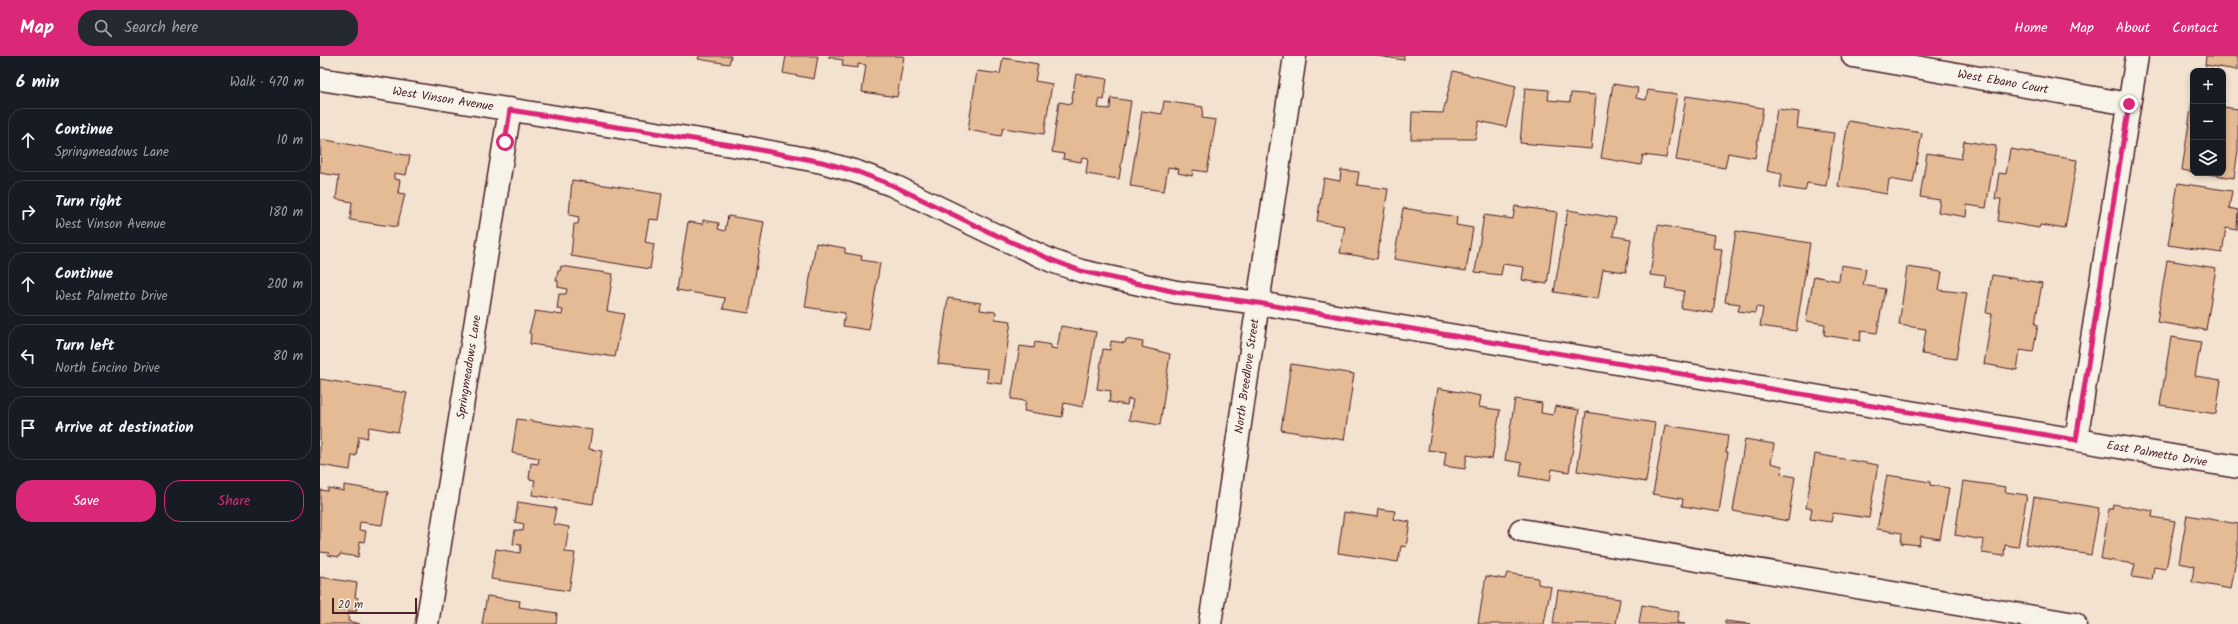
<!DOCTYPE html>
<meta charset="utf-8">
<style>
body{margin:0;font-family:Kalam,sans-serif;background:#242831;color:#f1f3f6}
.controls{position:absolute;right:12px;top:12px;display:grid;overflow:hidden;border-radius:8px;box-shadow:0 2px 6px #0003}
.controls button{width:36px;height:36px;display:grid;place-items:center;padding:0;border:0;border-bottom:1px solid #363941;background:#171b24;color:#f1f3f6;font:20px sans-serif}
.scale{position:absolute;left:12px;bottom:10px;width:85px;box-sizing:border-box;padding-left:4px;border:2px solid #4a1f2b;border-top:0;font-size:11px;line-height:14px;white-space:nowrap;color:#4a1f2b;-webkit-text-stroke:3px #f7f3e8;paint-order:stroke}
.stop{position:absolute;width:12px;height:12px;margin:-9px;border:3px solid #db2777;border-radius:50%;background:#fff}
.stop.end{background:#db2777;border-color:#fff;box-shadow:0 1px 4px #0008}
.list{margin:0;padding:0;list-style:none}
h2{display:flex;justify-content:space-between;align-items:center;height:52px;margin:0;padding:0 16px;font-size:17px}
h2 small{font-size:13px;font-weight:400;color:#9ea1a6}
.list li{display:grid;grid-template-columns:26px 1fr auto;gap:12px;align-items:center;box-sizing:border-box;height:64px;margin:0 8px 8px;padding:0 8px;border:1px solid #363941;border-radius:16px}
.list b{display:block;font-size:15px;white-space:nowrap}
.list p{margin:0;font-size:13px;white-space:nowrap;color:#9ea1a6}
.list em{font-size:13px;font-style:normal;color:#9ea1a6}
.actions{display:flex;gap:8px;padding:12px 16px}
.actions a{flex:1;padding:9px 0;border:1px solid #db2777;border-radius:16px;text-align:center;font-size:14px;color:#db2777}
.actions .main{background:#db2777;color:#fff}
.icon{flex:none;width:22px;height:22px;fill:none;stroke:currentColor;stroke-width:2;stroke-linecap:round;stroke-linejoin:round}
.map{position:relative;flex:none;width:1918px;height:568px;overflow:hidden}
header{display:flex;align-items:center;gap:24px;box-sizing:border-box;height:56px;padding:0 20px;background:#db2777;color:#fff}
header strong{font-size:19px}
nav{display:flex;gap:22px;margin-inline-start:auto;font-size:14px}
.search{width:280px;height:36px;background:#242831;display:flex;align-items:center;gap:10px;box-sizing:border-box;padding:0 14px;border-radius:16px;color:#9ea1a6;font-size:15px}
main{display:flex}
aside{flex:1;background:#171b24}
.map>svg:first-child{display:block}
</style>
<header>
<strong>Map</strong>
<div class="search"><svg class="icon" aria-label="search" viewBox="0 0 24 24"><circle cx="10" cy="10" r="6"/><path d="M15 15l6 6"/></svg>Search here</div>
<nav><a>Home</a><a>Map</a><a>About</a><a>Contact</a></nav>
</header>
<main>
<aside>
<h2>6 min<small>Walk · 470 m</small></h2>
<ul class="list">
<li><svg class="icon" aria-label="ahead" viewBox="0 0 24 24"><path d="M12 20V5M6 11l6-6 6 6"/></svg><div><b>Continue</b><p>Springmeadows Lane</p></div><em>10 m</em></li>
<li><svg class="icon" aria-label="right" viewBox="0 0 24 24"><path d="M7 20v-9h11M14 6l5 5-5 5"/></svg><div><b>Turn right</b><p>West Vinson Avenue</p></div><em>180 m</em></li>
<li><svg class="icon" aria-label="ahead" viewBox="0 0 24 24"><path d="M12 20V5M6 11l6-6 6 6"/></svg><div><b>Continue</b><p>West Palmetto Drive</p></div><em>200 m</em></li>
<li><svg class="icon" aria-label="left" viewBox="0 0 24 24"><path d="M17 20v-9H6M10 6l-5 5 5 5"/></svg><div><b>Turn left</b><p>North Encino Drive</p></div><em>80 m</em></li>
<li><svg class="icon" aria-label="arrive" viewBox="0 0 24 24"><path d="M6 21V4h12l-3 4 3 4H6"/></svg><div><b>Arrive at destination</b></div></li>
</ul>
<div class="actions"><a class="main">Save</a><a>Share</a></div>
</aside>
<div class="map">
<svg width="1918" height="568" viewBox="0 0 1918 568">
<rect width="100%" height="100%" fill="#f2e2cf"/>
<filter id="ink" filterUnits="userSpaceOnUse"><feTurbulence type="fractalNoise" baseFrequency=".025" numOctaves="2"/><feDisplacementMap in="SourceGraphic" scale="8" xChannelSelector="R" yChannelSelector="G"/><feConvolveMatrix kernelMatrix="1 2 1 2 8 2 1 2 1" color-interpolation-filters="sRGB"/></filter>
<g filter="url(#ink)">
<path fill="#e5bb95" stroke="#4a1f2b" d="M379,0H411L409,8L378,3Z
M466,0H498L494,23L463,17Z
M509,0H584L577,41L542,36L546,9L538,8V12L522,10L523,4L509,2Z
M1058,0H1084V4Z
M1886,0H1918V14L1885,9Z
M683,2L718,8L715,25L732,28L724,78L683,72L681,80L648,74L657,15L680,18Z
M1133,15L1196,30L1186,71L1159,65L1155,83H1091L1092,56L1123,57Z
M756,18L787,23L784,44L780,43L778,52L790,53L791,42L811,45L799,123L766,118L768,102L762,101L761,106L743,103L744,98L732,96L739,46L751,48Z
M1293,28L1318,32L1316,42L1326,44L1328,34L1357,38L1346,102L1323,99L1321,109L1281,102Z
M1205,32L1229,34L1228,44L1250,46L1251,37L1276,39L1271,93L1200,87Z
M1366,40L1443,52L1435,102L1408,97L1405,112L1356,104Z
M844,45L883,51L882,62L896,64L887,116L873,114L872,120L858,117L859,113L848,111L844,135L810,130L822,55L842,58Z
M1872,46H1873V116L1862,114Z
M1903,51L1918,53V94L1914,122L1881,117H1903Z
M1457,53L1479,56L1477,72L1514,77L1506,130L1487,127L1485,135L1460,131L1462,118L1447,115Z
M1528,65L1602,77L1593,127L1569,123L1567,138L1518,130Z
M1,83L90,100L86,119L74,117V123L80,124L78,137L85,138L77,171L30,164L32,146L16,143L19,120L0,117Z
M1644,85L1676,90L1666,152L1647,149L1646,161L1618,156L1620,144L1600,141L1607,97L1641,103Z
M1690,93L1757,104L1745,173L1720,169L1719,172L1678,165L1681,143H1675L1679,117L1686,118Z
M1021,114L1039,116L1037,129L1068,133L1057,203L1020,197L1025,170L997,165L1004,122L1020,125Z
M252,124L342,138L338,164L329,163L325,186L334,188L330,213L251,200L254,168H258L259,161L249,159Z
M1858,127L1912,135L1909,152L1918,154L1917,174L1906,172L1902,197L1848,189Z
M1195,150L1237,156L1227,228L1202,224L1204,211L1183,208L1181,219L1155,216L1164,159L1193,163Z
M1083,152L1137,161L1136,169L1153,172L1146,215L1074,203Z
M1248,154L1296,162L1293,180L1311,183L1306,216L1283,213L1278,243L1234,236Z
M408,160L444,166L429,257L403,253L405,242L357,234L368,166L383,168V164L399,167L398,173L405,175Z
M1338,169L1395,179L1393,192L1402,193L1393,257L1361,252L1364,235L1345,232L1347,221L1330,219Z
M1416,175L1490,187L1476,275L1440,270L1443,252L1436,251L1435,257L1418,255L1420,248L1405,246Z
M496,187L525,192V197L542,200L541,204L560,207L549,274L523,270L525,257L485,251Z
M1847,204L1896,212L1886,274L1837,266Z
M1521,209L1546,213L1543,229L1565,233L1557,277L1541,275L1540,285L1504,279L1505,268L1486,265L1494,220L1519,225Z
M241,210L293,218L287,255L304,258L295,301L210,288L211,278L209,277L215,255L242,259L243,254L237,253L239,238H246L247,233L238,231V225H236L238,215H240Z
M1587,211L1622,216L1619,234L1647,237L1636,303L1602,298L1606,273L1579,269Z
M1672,219L1722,227L1715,268L1718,269L1713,296L1700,294L1697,314L1664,308L1672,258L1666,257Z
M628,242L661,247L660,254L676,256L675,263L691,265L682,328L667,326L668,313L618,308Z
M741,270L776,276L763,351L744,347L742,361L704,355L706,345L691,343L700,290L714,292L715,286L731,289V292L737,293Z
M1851,281L1881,286L1875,320L1901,324L1896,358L1840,349Z
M806,283L823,286L822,291L850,298L840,369L809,364L813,344L808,343L807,349L789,346L791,335L777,333L783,293L790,294L791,285L805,287Z
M971,308L1034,318L1024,384L961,374Z
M0,323L87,337L78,376L49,371L47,382L39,380L36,400L32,399L30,414L0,409Z
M1118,332L1161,340L1159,351L1180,354L1172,403L1147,399L1145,413L1124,410L1126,396L1108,394Z
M1195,343L1222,347L1221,357L1233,359L1235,350L1259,354L1249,416L1232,413L1230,425L1200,420L1202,407L1185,404Z
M1266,356L1335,367L1326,426L1257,415Z
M197,363L272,374L269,393L282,395L273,448L212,439L215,424L209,423L211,407L218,408L219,402L192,397Z
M1345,369L1408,379L1406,396H1408L1399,456L1362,450L1363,443L1333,438Z
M1425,383L1454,388L1451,407L1462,410L1461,418L1475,421L1468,465L1413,455Z
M1495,398L1558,409L1549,462L1513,457L1511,466L1490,463L1492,452H1486Z
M1567,419L1610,426V429L1629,432L1620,483L1601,480L1599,489L1581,487L1582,477L1557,473Z
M1643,425L1686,431L1685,436L1707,439L1698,491L1685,489L1684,500L1662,497L1664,484L1635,479Z
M24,429L68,436L62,469L40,466L39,474L46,475L44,486L40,485L38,501L20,498L19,501L8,499L9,497L0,496V497V434L8,435V432L24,435Z
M1714,441L1779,452L1771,499L1706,488Z
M198,446L236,452L233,468L249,471L245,496L255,497L249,535L171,523L176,493L200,497L201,489L193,488L195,474L203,475L204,468L195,466Z
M1793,448L1833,455L1832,461L1855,465L1846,513L1834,511L1832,524L1812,521L1815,508L1781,503L1789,453H1792Z
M1058,453L1075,455L1073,463L1090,466L1086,491L1081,490L1078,506L1018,497L1024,456L1057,461Z
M1867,459L1918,468V492L1911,533L1872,526L1874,510L1859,507Z
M1187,517L1218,522V528L1231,531L1224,568H1158L1166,520L1185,523Z
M0,521L37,527L35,541L38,542L36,556L29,555L28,565L40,568H0Z
M1238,534L1300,543L1296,568H1233Z
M167,540L200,545L199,551L237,557L236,568H162Z
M1322,549L1359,556L1357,567L1365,568H1319Z
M1405,565L1430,568H1405Z"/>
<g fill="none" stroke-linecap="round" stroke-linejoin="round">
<defs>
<path id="minor" d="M1533,0L1809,48
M0,23L430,92L502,106L537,116L572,129L669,176L732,205L761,215L856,236L938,247L1918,411
M1756,384L1817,0
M1201,474L1755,568
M107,568L190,53
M890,568L975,0"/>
</defs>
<use href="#minor" stroke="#4a1f2b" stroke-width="25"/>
<use href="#minor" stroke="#f7f3e8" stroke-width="22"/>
</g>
</g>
<g fill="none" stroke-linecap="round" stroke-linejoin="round" filter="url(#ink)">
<path stroke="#db2777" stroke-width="5" d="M185,86L190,54L430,92L502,106L538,116L572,129L669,176L732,204L761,215L856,236L938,247L1756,384L1809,48"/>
</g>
<g text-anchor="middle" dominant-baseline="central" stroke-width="4" stroke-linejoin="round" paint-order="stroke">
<g font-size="12" fill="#4a1f2b" stroke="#f7f3e8">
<text transform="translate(1683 26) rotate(10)">West Ebano Court</text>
<text transform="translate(123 43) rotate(9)">West Vinson Avenue</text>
<text transform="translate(149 311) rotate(-81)">Springmeadows Lane</text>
<text transform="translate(927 320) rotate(-82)">North Breedlove Street</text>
<text transform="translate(1837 398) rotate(10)">East Palmetto Drive</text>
</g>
</g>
</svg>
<div class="controls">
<button>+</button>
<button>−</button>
<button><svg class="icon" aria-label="layers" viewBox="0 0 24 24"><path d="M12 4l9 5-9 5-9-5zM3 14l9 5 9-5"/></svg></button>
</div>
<div class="scale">20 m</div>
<div class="stop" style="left:185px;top:86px"></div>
<div class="stop end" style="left:1809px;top:48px"></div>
</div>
</main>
